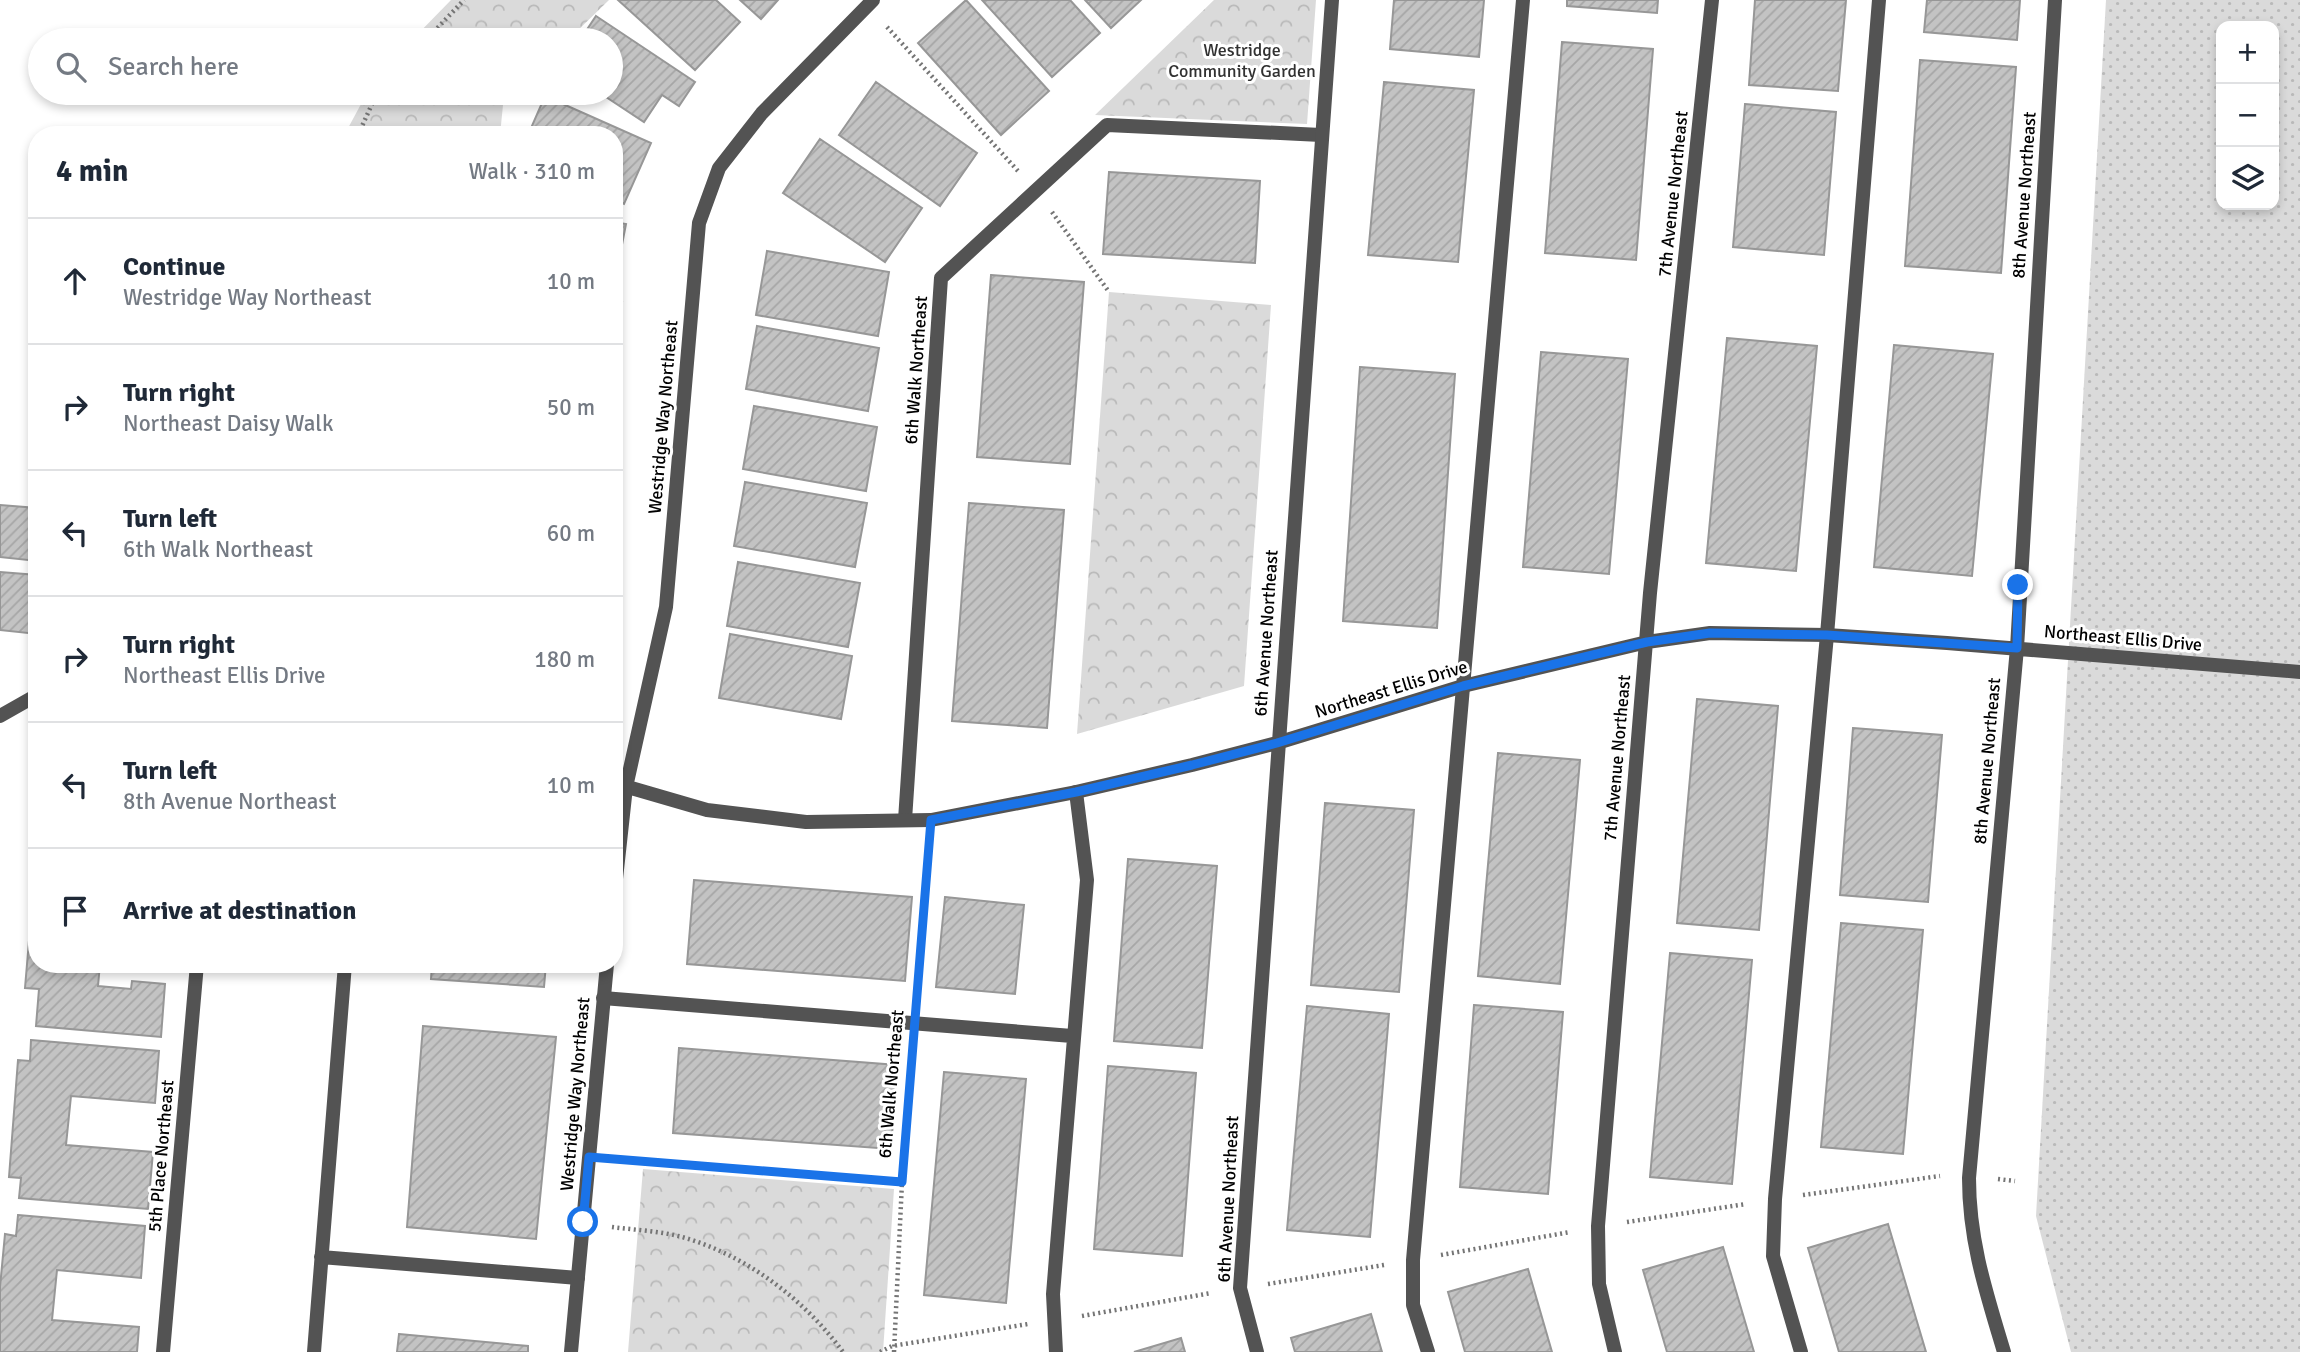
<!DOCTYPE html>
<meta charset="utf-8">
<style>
body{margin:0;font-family:Signika,sans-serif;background:#f6f6f7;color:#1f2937}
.controls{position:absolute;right:21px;top:21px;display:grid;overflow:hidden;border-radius:14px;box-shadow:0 4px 10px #0003}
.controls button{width:63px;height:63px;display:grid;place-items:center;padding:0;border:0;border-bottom:2px solid #e0e1e3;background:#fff;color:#1f2937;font:35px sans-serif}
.stop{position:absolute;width:21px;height:21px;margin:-16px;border:5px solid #1a73e8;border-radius:50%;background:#fff}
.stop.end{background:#1a73e8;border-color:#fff;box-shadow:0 2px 7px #0008}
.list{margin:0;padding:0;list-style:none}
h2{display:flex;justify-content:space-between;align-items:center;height:91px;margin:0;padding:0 28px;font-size:30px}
h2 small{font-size:23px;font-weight:400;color:#747a83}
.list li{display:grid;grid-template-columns:46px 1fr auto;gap:21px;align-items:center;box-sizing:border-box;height:126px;padding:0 28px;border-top:2px solid #e0e1e3}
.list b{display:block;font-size:26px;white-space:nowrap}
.list p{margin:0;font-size:23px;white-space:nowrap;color:#747a83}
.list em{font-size:23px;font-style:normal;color:#747a83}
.icon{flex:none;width:38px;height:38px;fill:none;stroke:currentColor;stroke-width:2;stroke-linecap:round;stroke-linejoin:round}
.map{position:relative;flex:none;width:2300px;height:1352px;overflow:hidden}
.search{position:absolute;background:#fff;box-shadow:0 4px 10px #0003;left:28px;top:28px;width:595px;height:77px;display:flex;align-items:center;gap:18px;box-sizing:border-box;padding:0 24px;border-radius:38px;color:#747a83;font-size:26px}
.panel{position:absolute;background:#fff;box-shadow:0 4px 10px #0003;left:28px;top:126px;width:595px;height:847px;border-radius:28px}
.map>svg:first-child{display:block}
</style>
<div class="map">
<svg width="2300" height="1352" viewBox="0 0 2300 1352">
<defs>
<pattern id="grass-dots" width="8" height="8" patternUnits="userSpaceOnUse" patternTransform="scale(1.75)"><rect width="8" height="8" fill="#dadada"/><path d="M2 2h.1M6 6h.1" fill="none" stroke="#b9b9b9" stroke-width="1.8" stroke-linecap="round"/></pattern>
<pattern id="park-crowns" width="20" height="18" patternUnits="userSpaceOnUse" patternTransform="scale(1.75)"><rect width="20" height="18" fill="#dadada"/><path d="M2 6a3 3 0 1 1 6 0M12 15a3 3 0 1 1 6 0" fill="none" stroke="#b9b9b9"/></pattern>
<pattern id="building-hatch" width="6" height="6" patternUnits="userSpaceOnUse" patternTransform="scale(1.75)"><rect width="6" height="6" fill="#c3c3c3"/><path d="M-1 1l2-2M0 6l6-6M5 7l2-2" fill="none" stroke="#a6a6a6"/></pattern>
</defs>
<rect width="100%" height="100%" fill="#fff"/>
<path fill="url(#grass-dots)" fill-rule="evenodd" d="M2106,0H2300V1352H2071L2036,1216ZM2221,26H2274V205H2221Z"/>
<path fill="url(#park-crowns)" d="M451,0H609L568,40H412Z
M1214,0H1316L1307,124L1095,115Z
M367,93H515L503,105L500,135H327L347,130Z
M1109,292L1271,305L1244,686L1077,734Z
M643,1169L894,1189L883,1352H628Z"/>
<path fill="url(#building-hatch)" stroke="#979797" stroke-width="2" d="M618,0H716L740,22L695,70Z
M740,0H778L761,19Z
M966,0L1049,91L1001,135L918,43Z
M982,0H1070L1100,33L1052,77Z
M1085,0H1141L1111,28Z
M1394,0H1484L1479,57L1390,49Z
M1567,0H1658L1657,13L1567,6Z
M1755,0H1846L1838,91L1749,85Z
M1927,0H2020L2017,40L1924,32Z
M596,16L695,82L679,106L662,95L644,122L600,93H611V40H580Z
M1562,42L1653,49L1636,260L1545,253Z
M1920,60L2016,67L2001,273L1905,266Z
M876,82L977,153L940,206L839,135Z
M1384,82L1474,90L1458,262L1368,255Z
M545,96L651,143L624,204L614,199V135H528Z
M1745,104L1836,112L1824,255L1733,247Z
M820,139L922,208L885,262L783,193Z
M1109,172L1260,181L1255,263L1103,254Z
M614,222L626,224L614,286Z
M767,251L889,272L878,336L756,315Z
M991,275L1084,282L1070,464L977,457Z
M614,301L622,302L617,331L614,330Z
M757,326L879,348L868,411L746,389Z
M1727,338L1817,346L1796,571L1706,563Z
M1894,345L1993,354L1972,576L1874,567Z
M1541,352L1628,359L1609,574L1523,567Z
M1360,367L1455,374L1437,628L1343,621Z
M754,406L877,427L866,491L743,469Z
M745,482L867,503L855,567L734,546Z
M969,503L1064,510L1047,728L952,721Z
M0,505L37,508V561L0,557Z
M738,562L860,583L848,647L727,626Z
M0,572L37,575V634L0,630Z
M730,634L852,656L841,719L719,698Z
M1697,699L1778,706L1759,930L1677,923Z
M1853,728L1942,735L1928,902L1840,895Z
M1498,753L1580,760L1560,984L1478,976Z
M1325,803L1414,810L1399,992L1311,985Z
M1128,859L1217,866L1202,1048L1114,1041Z
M694,880L912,897L905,981L687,964Z
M945,897L1024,905L1015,994L936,987Z
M32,905H37V964H100L98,986L131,989L132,981L165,984L161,1037L36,1026L39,989L25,988Z
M1841,923L1923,930L1903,1154L1821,1147Z
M1670,953L1752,960L1732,1184L1650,1177Z
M432,964H546L544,987L431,979Z
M1474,1005L1563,1012L1548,1194L1460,1187Z
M1307,1006L1389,1014L1370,1237L1287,1230Z
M423,1026L556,1037L536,1239L407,1227Z
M31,1040L159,1051L155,1103L71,1096L66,1145L153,1152L148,1209L19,1198L21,1178L9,1177L18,1060L30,1061Z
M679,1048L897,1065L891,1149L673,1133Z
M1108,1066L1196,1073L1182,1256L1094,1249Z
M944,1072L1026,1079L1006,1303L924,1295Z
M18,1215L145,1226L141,1278L57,1270L52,1320L139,1327L137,1352H0V1287L5,1234L16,1236Z
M1888,1224L1926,1352H1839L1808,1248Z
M1723,1247L1754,1352H1667L1643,1270Z
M1528,1269L1552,1352H1465L1448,1292Z
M1371,1314L1382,1352H1295L1291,1338Z
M399,1334L528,1346V1352H397Z
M1181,1338L1185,1352H1134Z"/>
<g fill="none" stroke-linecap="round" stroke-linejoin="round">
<path stroke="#757575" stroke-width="4.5" stroke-dasharray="2 3.5" stroke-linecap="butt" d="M887,27L1018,171
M426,40L464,0
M358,135L377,93
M1052,212L1109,292
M918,995L929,847
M618,1160L902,1182
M1998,1179L2015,1181
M1803,1195L1940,1176
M1627,1222L1746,1204
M612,1227C635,1230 660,1231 682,1237C746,1255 804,1299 843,1352
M1441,1255L1570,1232
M1268,1284L1384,1265
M1082,1316L1211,1293
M880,1352L892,1346L1028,1324
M894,1352L902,1182L913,1049"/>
<path stroke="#535353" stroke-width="14" d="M905,820L941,278L1107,125L1321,135
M603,998L1072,1036
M321,1257L578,1278
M314,1352L345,964
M1056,1352L1053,1294L1087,880L1076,792
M1428,1352L1413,1305V1260L1523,0
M1801,1352L1773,1256L1775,1199L1827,635L1879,0"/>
<path stroke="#535353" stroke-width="14" d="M0,716L37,695
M614,783L707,810L806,822L931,820L1076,792L1192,765L1277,743L1463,686L1647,642L1710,633L1827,635L1947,643L2300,672
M614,897L626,787L666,607L699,223L719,168L762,113L873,0
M163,1352L197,964
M571,1352L607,964
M1257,1352L1240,1288L1332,0
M1615,1352L1599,1284L1598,1226L1650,593L1712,0
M2004,1352C1986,1292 1969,1241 1969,1178L2017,648L2055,0"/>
</g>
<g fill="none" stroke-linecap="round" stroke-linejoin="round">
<path stroke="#1a73e8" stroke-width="9" d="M583,1222L589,1157L902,1182L931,820L1076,792L1192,765L1277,743L1463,686L1647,642L1710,633L1827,635L2017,648L2018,585"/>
</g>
<g text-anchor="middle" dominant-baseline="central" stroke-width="6" stroke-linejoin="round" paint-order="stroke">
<g font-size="18" fill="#313131" stroke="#fff">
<text x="1242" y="50">Westridge<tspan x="1242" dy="21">Community Garden</tspan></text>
</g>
<g font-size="18" fill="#000" stroke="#fff">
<text transform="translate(1673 194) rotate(-84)">7th Avenue Northeast</text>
<text transform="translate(2024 195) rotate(-86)">8th Avenue Northeast</text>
<text transform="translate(916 370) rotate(-86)">6th Walk Northeast</text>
<text transform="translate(663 417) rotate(-85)">Westridge Way Northeast</text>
<text transform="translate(1266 633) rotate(-86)">6th Avenue Northeast</text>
<text transform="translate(2123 638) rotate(5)">Northeast Ellis Drive</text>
<text transform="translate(1391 689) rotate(-17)">Northeast Ellis Drive</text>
<text transform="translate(1617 758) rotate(-85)">7th Avenue Northeast</text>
<text transform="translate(1987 761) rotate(-85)">8th Avenue Northeast</text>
<text transform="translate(891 1084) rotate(-85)">6th Walk Northeast</text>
<text transform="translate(575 1094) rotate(-85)">Westridge Way Northeast</text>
<text transform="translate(161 1156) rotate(-85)">5th Place Northeast</text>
<text transform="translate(1228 1199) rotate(-87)">6th Avenue Northeast</text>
</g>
</g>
</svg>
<div class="controls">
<button>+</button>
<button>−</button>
<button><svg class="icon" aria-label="layers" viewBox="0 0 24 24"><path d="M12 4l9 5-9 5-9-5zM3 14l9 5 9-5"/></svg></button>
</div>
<div class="stop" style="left:583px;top:1222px"></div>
<div class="stop end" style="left:2018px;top:585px"></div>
<div class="search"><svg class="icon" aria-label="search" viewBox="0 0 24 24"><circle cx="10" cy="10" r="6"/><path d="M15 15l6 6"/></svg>Search here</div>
<section class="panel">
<h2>4 min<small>Walk · 310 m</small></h2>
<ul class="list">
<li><svg class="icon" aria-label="ahead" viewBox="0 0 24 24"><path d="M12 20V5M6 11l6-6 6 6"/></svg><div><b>Continue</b><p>Westridge Way Northeast</p></div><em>10 m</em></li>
<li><svg class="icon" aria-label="right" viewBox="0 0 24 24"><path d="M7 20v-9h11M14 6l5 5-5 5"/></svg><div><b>Turn right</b><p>Northeast Daisy Walk</p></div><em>50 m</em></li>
<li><svg class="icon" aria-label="left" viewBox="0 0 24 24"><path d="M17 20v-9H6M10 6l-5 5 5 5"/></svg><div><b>Turn left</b><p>6th Walk Northeast</p></div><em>60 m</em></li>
<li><svg class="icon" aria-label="right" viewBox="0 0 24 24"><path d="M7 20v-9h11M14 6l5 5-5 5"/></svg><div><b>Turn right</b><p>Northeast Ellis Drive</p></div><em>180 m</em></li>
<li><svg class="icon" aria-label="left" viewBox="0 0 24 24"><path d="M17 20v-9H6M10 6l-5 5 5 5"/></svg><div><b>Turn left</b><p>8th Avenue Northeast</p></div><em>10 m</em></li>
<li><svg class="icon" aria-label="arrive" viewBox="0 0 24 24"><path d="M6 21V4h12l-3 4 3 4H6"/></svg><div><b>Arrive at destination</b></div></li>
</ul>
</section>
</div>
